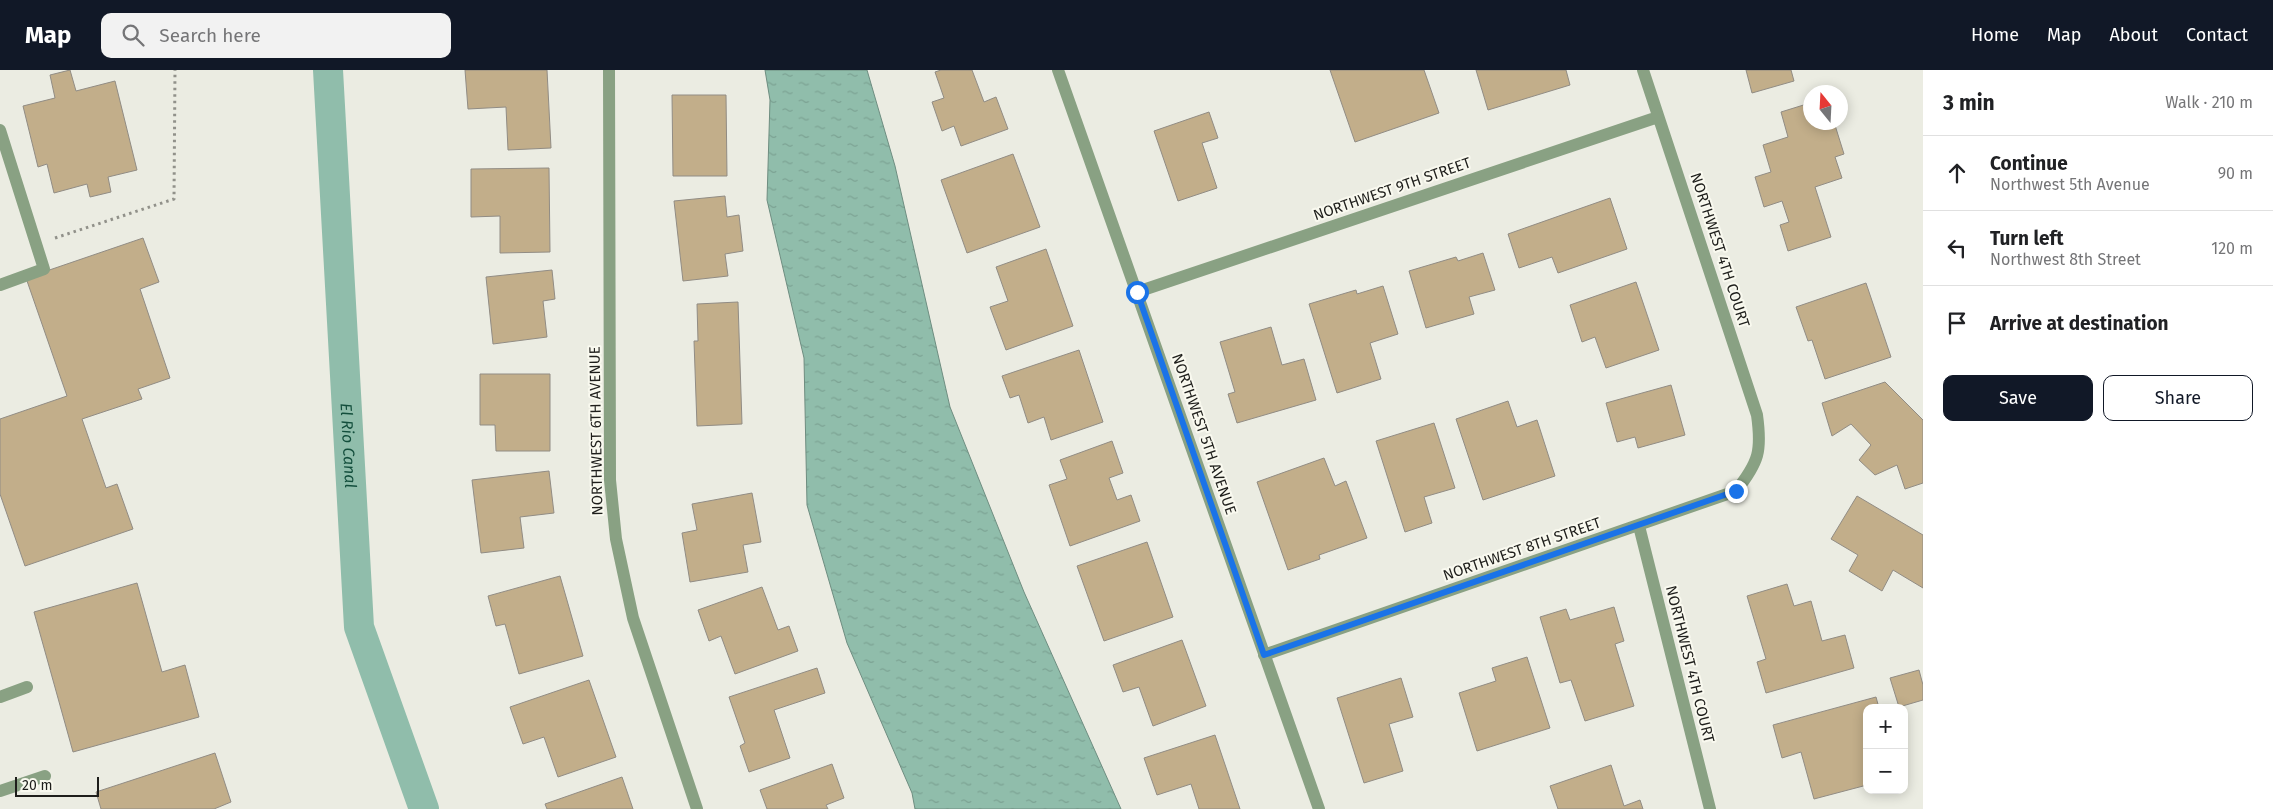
<!DOCTYPE html>
<meta charset="utf-8">
<style>
body{margin:0;font-family:"Fira Sans",sans-serif;background:#f2f2f2;color:#202124}
.controls{position:absolute;right:15px;bottom:15px;display:grid;overflow:hidden;border-radius:10px;box-shadow:0 2px 12px #0003}
.controls button{width:45px;height:45px;display:grid;place-items:center;padding:0;border:0;border-bottom:1px solid #e0e0e0;background:#fff;color:#202124;font:25px sans-serif}
.compass{position:absolute;left:1803px;top:15px;width:45px;height:45px;border-radius:50%;background:#fff;box-shadow:0 2px 12px #0003;rotate:342deg}
.scale{position:absolute;left:15px;bottom:12px;width:84px;box-sizing:border-box;padding-left:5px;border:2px solid #1e1e1b;border-top:0;font-size:14px;line-height:18px;white-space:nowrap;color:#1e1e1b;-webkit-text-stroke:4px #f9f9ef;paint-order:stroke}
.stop{position:absolute;width:15px;height:15px;margin:-11px;border:4px solid #1a73e8;border-radius:50%;background:#fff}
.stop.end{background:#1a73e8;border-color:#fff;box-shadow:0 1px 5px #0008}
.list{margin:0;padding:0;list-style:none}
h2{display:flex;justify-content:space-between;align-items:center;height:65px;margin:0;padding:0 20px;font-size:21px}
h2 small{font-size:16px;font-weight:400;color:#757577}
.list li{display:grid;grid-template-columns:32px 1fr auto;gap:15px;align-items:center;box-sizing:border-box;height:75px;padding:0 20px;border-top:1px solid #e0e0e0}
.list b{display:block;font-size:19px;white-space:nowrap}
.list p{margin:0;font-size:16px;white-space:nowrap;color:#757577}
.list em{font-size:16px;font-style:normal;color:#757577}
.actions{display:flex;gap:10px;padding:15px 20px}
.actions a{flex:1;padding:11px 0;border:1px solid #111827;border-radius:10px;text-align:center;font-size:18px;color:#111827}
.actions .main{background:#111827;color:#fff}
.icon{flex:none;width:28px;height:28px;fill:none;stroke:currentColor;stroke-width:2;stroke-linecap:round;stroke-linejoin:round}
.map{position:relative;flex:none;width:1923px;height:739px;overflow:hidden}
header{display:flex;align-items:center;gap:30px;box-sizing:border-box;height:70px;padding:0 25px;background:#111827;color:#fff}
header strong{font-size:24px}
nav{display:flex;gap:28px;margin-inline-start:auto;font-size:18px}
.search{width:350px;height:45px;background:#f2f2f2;display:flex;align-items:center;gap:12px;box-sizing:border-box;padding:0 18px;border-radius:10px;color:#757577;font-size:19px}
main{display:flex}
aside{flex:1;background:#fff}
.map>svg:first-child{display:block}
</style>
<header>
<strong>Map</strong>
<div class="search"><svg class="icon" aria-label="search" viewBox="0 0 24 24"><circle cx="10" cy="10" r="6"/><path d="M15 15l6 6"/></svg>Search here</div>
<nav><a>Home</a><a>Map</a><a>About</a><a>Contact</a></nav>
</header>
<main>
<div class="map">
<svg width="1923" height="739" viewBox="0 0 1923 739">
<defs>
<pattern id="water-ripples" width="26" height="14" patternUnits="userSpaceOnUse" patternTransform="scale(1.25)"><rect width="26" height="14" fill="#90bdab"/><path d="M2 4q2-2 4 0t4 0M15 11q2-2 4 0t4 0" fill="none" stroke="#7ca293"/></pattern>
</defs>
<rect width="100%" height="100%" fill="#ebece2"/>
<path fill="url(#water-ripples)" stroke="#6e8d80" d="M765,0H867L895,96L950,337L1024,522L1121,739H915L912,723L847,573L807,435L804,288L767,130L770,30Z"/>
<g fill="none" stroke-linecap="round" stroke-linejoin="round">
<path stroke="#90bdab" stroke-width="30" id="s1" d="M328,0L359,557L424,739"/>
</g>
<path fill="#c2ae8a" stroke="#918c84" d="M70,0L76,21L115,11L137,100L108,107L111,122L90,127L87,114L54,123L47,94L38,97L23,36L55,28L50,5Z
M465,0H547L551,78L508,80L506,37L468,39Z
M941,0H972L984,32L996,27L1008,59L961,76L954,56L942,61L932,32L944,28L935,2Z
M1330,0H1424L1439,43L1355,72Z
M1476,0H1566L1570,15L1488,40Z
M1746,0H1791L1794,11L1752,23Z
M672,25H726L727,106H673Z
M1810,33V52H1834L1844,84L1835,87L1842,108L1815,117L1831,167L1788,181L1780,155L1789,152L1782,131L1764,137L1755,107L1771,102L1763,75L1788,67L1781,42Z
M1209,42L1218,68L1202,73L1217,118L1178,131L1154,61Z
M1013,84L1040,157L967,183L941,110Z
M549,98L550,182L500,183V146L471,147V99Z
M725,126L727,147L739,145L743,181L725,184L728,206L683,211L674,131Z
M1610,128L1627,179L1558,203L1552,187L1519,198L1508,164Z
M143,168L159,212L140,219L170,308L138,319L142,329L82,349L106,418L117,414L133,459L25,496L0,424V349L67,326L26,208Z
M1046,179L1073,256L1006,280L990,237L1008,231L996,197Z
M1483,183L1495,220L1469,227L1474,244L1426,258L1409,201L1456,187L1458,191Z
M552,200L555,229L543,231L547,267L493,274L486,207Z
M1636,212L1659,280L1606,298L1595,267L1582,272L1570,235Z
M1866,213L1891,287L1825,309L1812,270L1808,271L1796,237Z
M1383,216L1398,264L1370,273L1381,309L1337,323L1309,234L1356,220L1357,224Z
M738,232L742,354L697,356L694,271H698L697,234Z
M1271,257L1282,295L1304,289L1316,330L1237,353L1228,324L1235,322L1220,272Z
M1079,280L1103,352L1051,370L1044,347L1028,353L1019,325L1010,328L1002,306Z
M480,304H550V381H496L495,355H480Z
M1885,312L1923,350V413L1905,419L1897,395L1875,405L1859,390L1871,375L1851,354L1832,366L1822,333Z
M1671,315L1685,365L1638,378L1635,367L1617,372L1606,333Z
M1508,331L1517,357L1537,350L1555,406L1483,430L1456,349Z
M1434,353L1455,418L1424,427L1432,453L1405,462L1376,371Z
M1112,371L1123,403L1109,408L1117,430L1131,425L1140,451L1070,476L1049,415L1067,409L1060,390Z
M1324,388L1335,416L1346,411L1367,468L1319,485L1320,489L1288,500L1257,412Z
M549,401L554,443L520,447L524,478L481,483L472,410Z
M752,423L761,472L743,475L748,502L690,512L682,463L697,460L692,434Z
M1857,426L1923,465V518L1893,500L1882,521L1849,501L1858,485L1831,469Z
M1147,472L1173,547L1104,571L1077,496Z
M560,506L583,586L519,604L505,554L496,556L488,526Z
M137,513L162,602L185,595L199,647L73,682L34,542Z
M1787,514L1794,536L1811,531L1822,571L1845,565L1854,598L1766,623L1757,592L1766,589L1747,526Z
M762,517L778,560L789,556L798,581L735,604L721,566L709,571L698,540Z
M1614,537L1624,571L1615,574L1634,636L1585,651L1571,610L1560,613L1540,547L1566,539L1570,550Z
M1182,570L1206,636L1153,656L1139,617L1123,622L1113,595Z
M1527,587L1550,658L1477,681L1459,623L1496,611L1492,598Z
M817,598L825,623L774,640L790,688L749,702L740,676L745,673L729,627Z
M1919,600L1923,615V630L1899,637L1890,608Z
M1401,608L1413,647L1389,654L1403,701L1364,713L1337,628Z
M589,610L616,687L558,707L544,667L523,674L510,637Z
M1876,627L1879,638H1867V715L1814,729L1801,682L1782,688L1773,655Z
M1215,665L1240,739H1199L1191,714L1157,725L1144,688Z
M215,683L231,732L214,739H101L96,722Z
M832,694L844,728L826,735L828,739H767L760,720Z
M1611,695L1624,736L1640,730L1643,739H1558L1550,716Z
M622,707L633,739H547L545,734Z"/>
<g fill="none" stroke-linecap="round" stroke-linejoin="round">
<path stroke="#91918a" stroke-width="3" stroke-dasharray="2.5 4" stroke-linecap="butt" d="M55,168L174,129L175,0"/>
<path stroke="#89a183" stroke-width="12" d="M0,60L44,199L0,215
M0,627L27,617
M0,721L45,706"/>
<path stroke="#89a183" stroke-width="12" d="M609,0L610,410L616,469L633,548L697,739
M1058,0L1319,739
M1137,222L1658,47
M1639,456L1710,739
M1264,585L1736,421C1759,392 1762,381 1757,345L1643,0"/>
</g>
<g fill="none" stroke-linecap="round" stroke-linejoin="round">
<path stroke="#1a73e8" stroke-width="6" d="M1137,222L1264,585L1736,421"/>
</g>
<g text-anchor="middle" dominant-baseline="central" stroke-width="4" stroke-linejoin="round" paint-order="stroke">
<g font-size="15" fill="#1e1e1b" stroke="#f9f9ef">
<text transform="translate(1392 119) rotate(-19)">NORTHWEST 9TH STREET</text>
<text transform="translate(1720 180) rotate(72)">NORTHWEST 4TH COURT</text>
<text transform="translate(596 361) rotate(-91)">NORTHWEST 6TH AVENUE</text>
<text transform="translate(1204 364) rotate(71)">NORTHWEST 5TH AVENUE</text>
<text transform="translate(1522 479) rotate(-19)">NORTHWEST 8TH STREET</text>
<text transform="translate(1690 594) rotate(76)">NORTHWEST 4TH COURT</text>
</g>
<g font-size="16" font-style="italic" fill="#134e3c" stroke="#f9f9ef">
<text stroke="none"><textPath href="#s1" startOffset="376">El Rio Canal</textPath></text>
</g>
</g>
</svg>
<div class="controls">
<button>+</button>
<button>−</button>
</div>
<svg class="compass" viewBox="-18 -18 36 36"><path d="M0-13l5 13h-10z" fill="#e53935"/><path d="M0 13l5-13h-10z" fill="#757577"/></svg>
<div class="scale">20 m</div>
<div class="stop" style="left:1137px;top:222px"></div>
<div class="stop end" style="left:1736px;top:421px"></div>
</div>
<aside>
<h2>3 min<small>Walk · 210 m</small></h2>
<ul class="list">
<li><svg class="icon" aria-label="ahead" viewBox="0 0 24 24"><path d="M12 20V5M6 11l6-6 6 6"/></svg><div><b>Continue</b><p>Northwest 5th Avenue</p></div><em>90 m</em></li>
<li><svg class="icon" aria-label="left" viewBox="0 0 24 24"><path d="M17 20v-9H6M10 6l-5 5 5 5"/></svg><div><b>Turn left</b><p>Northwest 8th Street</p></div><em>120 m</em></li>
<li><svg class="icon" aria-label="arrive" viewBox="0 0 24 24"><path d="M6 21V4h12l-3 4 3 4H6"/></svg><div><b>Arrive at destination</b></div></li>
</ul>
<div class="actions"><a class="main">Save</a><a>Share</a></div>
</aside>
</main>
